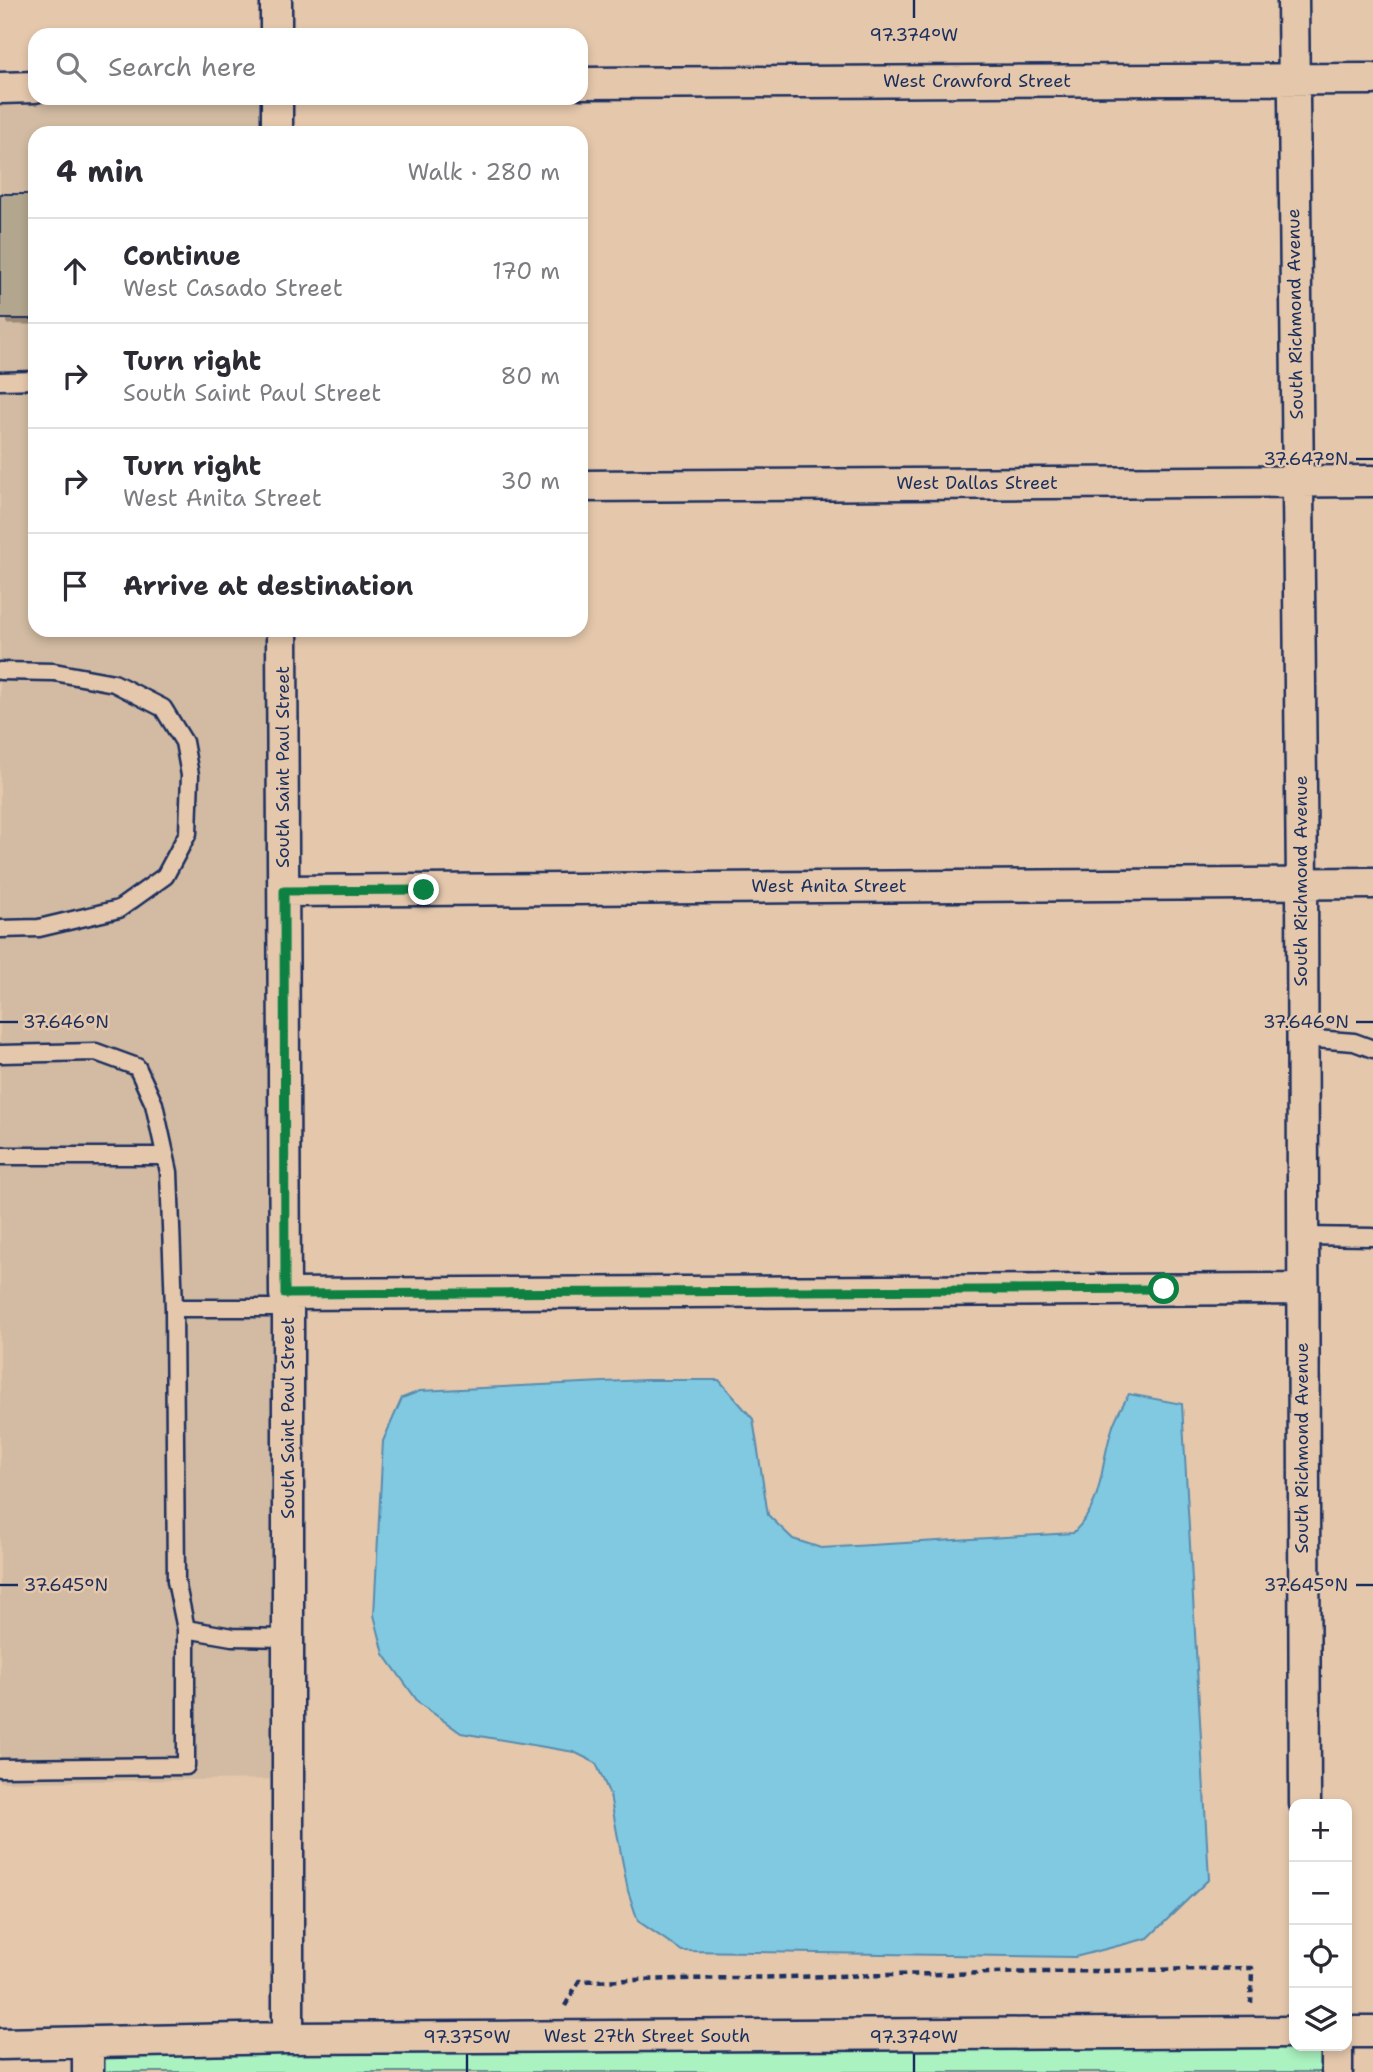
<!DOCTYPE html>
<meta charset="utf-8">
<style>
body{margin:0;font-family:"Shantell Sans",sans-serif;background:#f7f7f7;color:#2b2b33}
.controls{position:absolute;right:21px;bottom:21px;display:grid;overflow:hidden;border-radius:14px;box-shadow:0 4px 10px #0003}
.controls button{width:63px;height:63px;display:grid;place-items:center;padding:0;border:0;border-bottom:2px solid #e1e1e2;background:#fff;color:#2b2b33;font:35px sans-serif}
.stop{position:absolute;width:21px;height:21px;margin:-16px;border:5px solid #0b8043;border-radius:50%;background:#fff}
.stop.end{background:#0b8043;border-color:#fff;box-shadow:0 2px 7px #0008}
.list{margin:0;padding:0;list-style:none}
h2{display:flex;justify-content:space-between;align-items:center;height:91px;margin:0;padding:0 28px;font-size:30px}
h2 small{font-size:23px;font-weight:400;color:#7c7c81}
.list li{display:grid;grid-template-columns:46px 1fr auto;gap:21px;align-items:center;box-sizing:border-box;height:105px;padding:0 28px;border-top:2px solid #e1e1e2}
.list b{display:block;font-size:26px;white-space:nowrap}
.list p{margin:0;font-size:23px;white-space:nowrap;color:#7c7c81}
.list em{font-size:23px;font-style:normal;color:#7c7c81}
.icon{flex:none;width:38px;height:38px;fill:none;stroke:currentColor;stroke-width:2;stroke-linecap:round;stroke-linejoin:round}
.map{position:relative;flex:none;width:1373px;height:2072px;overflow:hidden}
.search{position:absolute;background:#fff;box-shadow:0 4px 10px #0003;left:28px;top:28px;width:560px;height:77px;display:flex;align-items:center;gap:18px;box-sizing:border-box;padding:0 24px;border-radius:21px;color:#7c7c81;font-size:26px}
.panel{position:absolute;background:#fff;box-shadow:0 4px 10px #0003;left:28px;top:126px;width:560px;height:511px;border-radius:21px}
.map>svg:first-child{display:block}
</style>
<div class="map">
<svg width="1373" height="2072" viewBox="0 0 1373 2072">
<defs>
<filter id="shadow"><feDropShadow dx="8" dy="4.5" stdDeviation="0" flood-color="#0004"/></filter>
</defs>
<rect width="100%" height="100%" fill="#e5c8ac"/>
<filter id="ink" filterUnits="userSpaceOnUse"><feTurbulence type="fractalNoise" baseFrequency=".0143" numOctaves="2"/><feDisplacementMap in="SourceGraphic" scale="14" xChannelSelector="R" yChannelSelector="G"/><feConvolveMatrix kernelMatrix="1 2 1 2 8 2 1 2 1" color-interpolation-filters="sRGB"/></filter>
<g filter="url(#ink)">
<path fill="#d2bba2" d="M0,88L35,98H276L277,133H35V630H280L288,1779L0,1782Z"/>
<path fill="#aaf2bf" stroke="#62908e" stroke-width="2" d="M88,2042L1337,2046V2072H88Z"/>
<path fill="#81c9e1" stroke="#588bad" stroke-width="2" d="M645,1380H719L753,1419L768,1515L793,1539L821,1548L1073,1533C1105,1502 1099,1468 1112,1429C1115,1417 1123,1405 1129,1394L1182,1404L1209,1879L1148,1938L1075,1957L682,1951L638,1921L628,1891L610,1795L596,1763L574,1752L461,1733L419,1703L384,1654L374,1615L383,1441L402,1398L420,1391Z"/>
<path fill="#b3a68e" stroke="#1b2f5e" stroke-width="2" filter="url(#shadow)" d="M0,194H35V319H0Z"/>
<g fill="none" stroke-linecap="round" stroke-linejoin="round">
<defs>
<path id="lane" d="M0,381L35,380
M0,671L54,672L114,683L163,708L184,742L190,775L188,833L165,876L119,909L39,928L0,929
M1302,1038L1354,1042L1373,1049
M0,1054L96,1052L137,1067L154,1104L169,1172L174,1308L176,1581L186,1629L232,1637L288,1638
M0,1156H165
M1302,1236L1373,1237
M174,1308H288
M0,1768L186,1766V1629"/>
<path id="street" d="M276,0V35
M1293,0L1302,883L1305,1804
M581,83L1373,79
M0,88L35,87
M277,98V133
M581,486L1373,481
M282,630L285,1294L288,1308V2038
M284,891L1373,883
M285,1294L1301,1289
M1347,2032H1373
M88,2042V2072
M0,2044L288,2038L1294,2032
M1337,2046V2072"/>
</defs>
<use href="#lane" stroke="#1b2f5e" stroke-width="21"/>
<use href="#street" stroke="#1b2f5e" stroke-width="35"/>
<path stroke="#1b2f5e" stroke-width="4.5" stroke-dasharray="7 5" stroke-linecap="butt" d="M565,2006L579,1981L1252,1968L1251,2003"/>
<use href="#lane" stroke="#e5c8ac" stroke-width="16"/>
<use href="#street" stroke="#e5c8ac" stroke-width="30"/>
</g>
</g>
<g fill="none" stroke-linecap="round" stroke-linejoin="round" filter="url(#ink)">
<path stroke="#0b8043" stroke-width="9" d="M424,890L284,891L285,1294L1164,1289"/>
</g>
<path fill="none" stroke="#1b2f5e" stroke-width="2.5" d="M914,0V18M1356,459H1373M0,1022H18M1356,1022H1373M0,1585H18M1356,1585H1373M467,2054V2072M914,2054V2072"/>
<g text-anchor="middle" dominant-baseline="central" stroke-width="5" stroke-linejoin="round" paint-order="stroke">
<g font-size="18" fill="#1b2f5e" stroke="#e5c8ac">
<text x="977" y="81">West Crawford Street</text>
<text transform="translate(1295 314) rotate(-91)">South Richmond Avenue</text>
<text x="977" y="483">West Dallas Street</text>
<text transform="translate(283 767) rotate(-90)">South Saint Paul Street</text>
<text transform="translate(1301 881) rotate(-90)">South Richmond Avenue</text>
<text x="829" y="886">West Anita Street</text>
<text transform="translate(288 1418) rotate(-90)">South Saint Paul Street</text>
<text transform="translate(1302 1448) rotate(-90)">South Richmond Avenue</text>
<text x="647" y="2036">West 27th Street South</text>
</g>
</g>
<g font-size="18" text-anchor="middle" fill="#1b2f5e" stroke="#e5c8ac" stroke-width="5" stroke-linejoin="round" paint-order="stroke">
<text x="914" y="41">97.374°W</text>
<text x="1306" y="465">37.647°N</text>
<text x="66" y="1028">37.646°N</text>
<text x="1306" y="1028">37.646°N</text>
<text x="66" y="1591">37.645°N</text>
<text x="1306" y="1591">37.645°N</text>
<text x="467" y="2043">97.375°W</text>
<text x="914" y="2043">97.374°W</text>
</g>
</svg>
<div class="controls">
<button>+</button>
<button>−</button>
<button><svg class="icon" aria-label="locate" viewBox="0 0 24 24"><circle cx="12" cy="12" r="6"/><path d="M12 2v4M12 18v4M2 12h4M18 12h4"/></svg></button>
<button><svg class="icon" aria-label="layers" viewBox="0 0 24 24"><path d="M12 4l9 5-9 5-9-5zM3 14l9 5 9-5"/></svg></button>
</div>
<div class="stop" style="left:1164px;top:1289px"></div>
<div class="stop end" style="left:424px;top:890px"></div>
<div class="search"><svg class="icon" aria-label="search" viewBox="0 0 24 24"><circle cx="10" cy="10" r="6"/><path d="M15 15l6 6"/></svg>Search here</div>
<section class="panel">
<h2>4 min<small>Walk · 280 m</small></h2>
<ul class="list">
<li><svg class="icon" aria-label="ahead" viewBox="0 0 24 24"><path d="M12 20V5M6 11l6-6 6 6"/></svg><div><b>Continue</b><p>West Casado Street</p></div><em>170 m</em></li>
<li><svg class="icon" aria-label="right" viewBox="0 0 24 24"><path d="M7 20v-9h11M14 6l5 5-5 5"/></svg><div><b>Turn right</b><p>South Saint Paul Street</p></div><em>80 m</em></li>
<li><svg class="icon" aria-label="right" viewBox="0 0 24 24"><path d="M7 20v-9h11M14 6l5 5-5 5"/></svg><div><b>Turn right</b><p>West Anita Street</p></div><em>30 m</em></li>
<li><svg class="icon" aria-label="arrive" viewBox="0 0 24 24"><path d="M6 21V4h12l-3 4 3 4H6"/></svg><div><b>Arrive at destination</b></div></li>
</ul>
</section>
</div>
